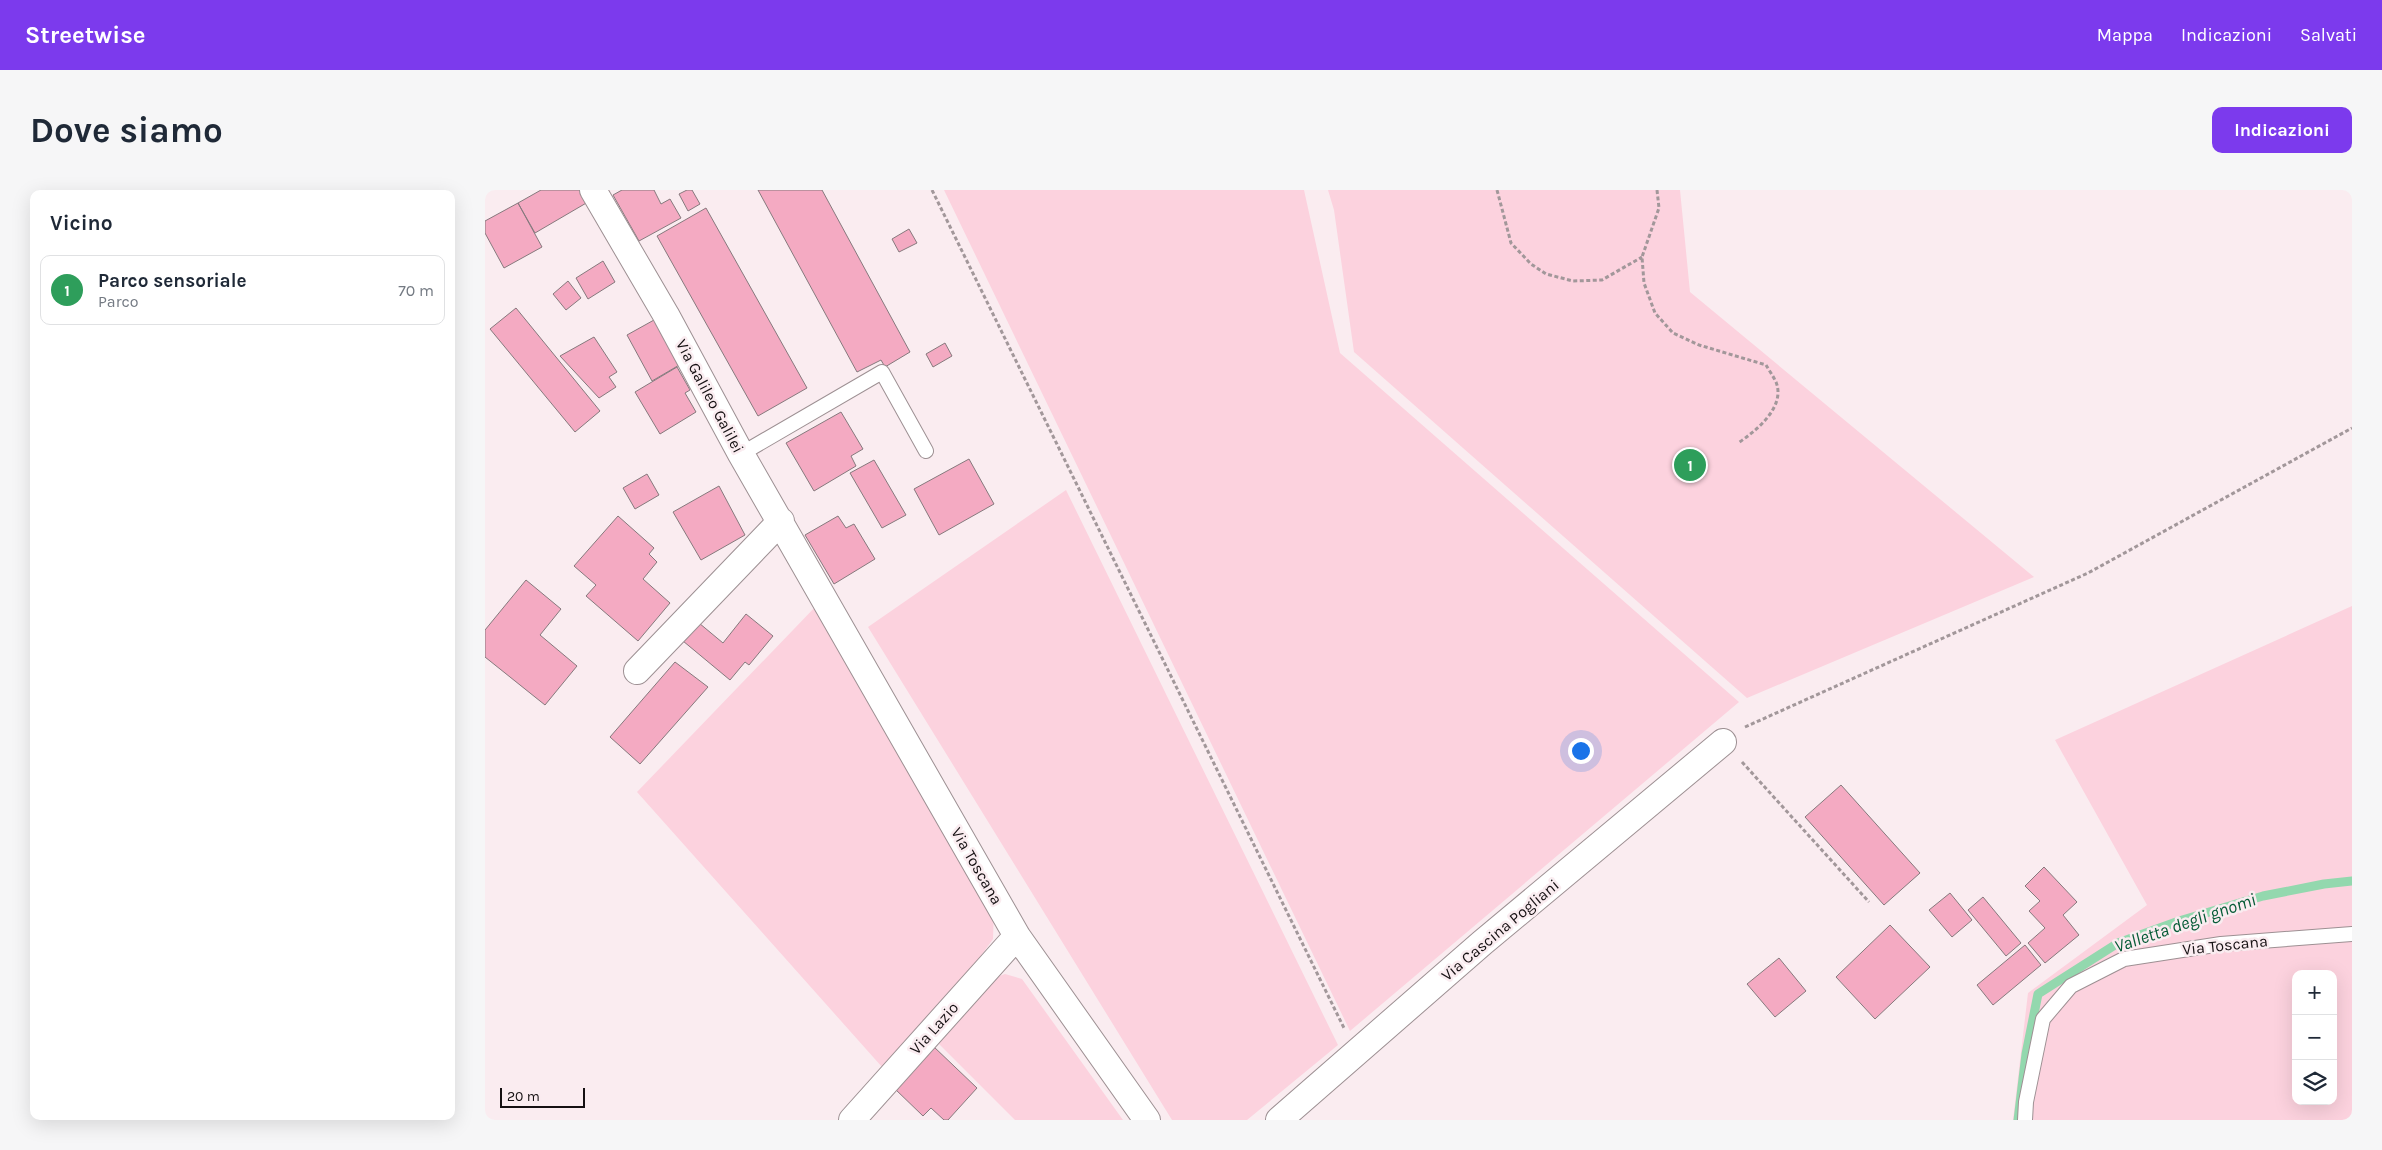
<!DOCTYPE html>
<html lang="it">
<meta charset="utf-8">
<style>
body{margin:0;font-family:Karla,sans-serif;background:#f6f6f7;color:#1f2937}
.controls{position:absolute;right:15px;bottom:15px;display:grid;overflow:hidden;border-radius:10px;box-shadow:0 5px 20px #0002}
.controls button{width:45px;height:45px;display:grid;place-items:center;padding:0;border:0;border-bottom:1px solid #e0e1e3;background:#fff;color:#1f2937;font:25px sans-serif}
.scale{position:absolute;left:15px;bottom:12px;width:85px;box-sizing:border-box;padding-left:5px;border:2px solid #151012;border-top:0;font-size:14px;line-height:18px;white-space:nowrap;color:#151012;-webkit-text-stroke:4px #faecf0;paint-order:stroke}
.you{position:absolute;left:1095px;top:560px;width:18px;height:18px;margin:-12px;border:4px solid #fff;border-radius:50%;background:#1a73e8;box-shadow:0 0 0 8px #1a73e833}
.badge{display:grid;place-items:center;width:32px;height:32px;border-radius:50%;background:#7c3aed;color:#fff;font-size:16px;font-weight:700}
.pin{position:absolute;translate:-50% -50%;border:2px solid #fff;box-shadow:0 1px 5px #0006}
.list{margin:0;padding:0;list-style:none}
h2{display:flex;justify-content:space-between;align-items:center;height:65px;margin:0;padding:0 20px;font-size:21px}
h2 small{font-size:16px;font-weight:400;color:#747a83}
.list li{display:grid;grid-template-columns:32px 1fr auto;gap:15px;align-items:center;box-sizing:border-box;height:70px;margin:0 10px 10px;padding:0 10px;border:1px solid #e0e1e3;border-radius:10px}
.list b{display:block;font-size:19px;white-space:nowrap}
.list p{margin:0;font-size:16px;white-space:nowrap;color:#747a83}
.list em{font-size:16px;font-style:normal;color:#747a83}
.icon{flex:none;width:28px;height:28px;fill:none;stroke:currentColor;stroke-width:2;stroke-linecap:round;stroke-linejoin:round}
.map{position:relative;flex:none;width:1867px;height:930px;overflow:hidden;border-radius:10px}
header{display:flex;align-items:center;gap:30px;box-sizing:border-box;height:70px;padding:0 25px;background:#7c3aed;color:#fff}
header strong{font-size:24px}
nav{display:flex;gap:28px;margin-inline-start:auto;font-size:18px}
.intro{display:flex;align-items:center;justify-content:space-between;box-sizing:border-box;height:120px;padding:0 30px}
h1{margin:0;font-size:35px}
.button{padding:12px 22px;border-radius:10px;background:#7c3aed;color:#fff;font-size:18px;font-weight:700}
main{display:flex;gap:30px;padding:0 30px}
aside{flex:1;background:#fff;border-radius:10px;box-shadow:0 5px 20px #0002}
.map>svg:first-child{display:block}
</style>
<header>
<strong>Streetwise</strong>
<nav><a>Mappa</a><a>Indicazioni</a><a>Salvati</a></nav>
</header>
<div class="intro"><h1>Dove siamo</h1><a class="button">Indicazioni</a></div>
<main>
<aside>
<h2>Vicino<small></small></h2>
<ul class="list">
<li><span class="badge" style="background:#2e9e5b">1</span><div><b>Parco sensoriale</b><p>Parco</p></div><em>70 m</em></li>
</ul>
</aside>
<div class="map">
<svg width="1867" height="930" viewBox="0 0 1867 930">
<rect width="100%" height="100%" fill="#faecf0"/>
<path fill="#fcd2de" fill-rule="evenodd" d="M459,0H819L855,163L1254,512L865,841Z
M843,0H1195L1205,102L1549,387L1262,508L869,162L849,20Z
M581,300L853,855L762,930H687L383,437Z
M333,414L509,717L508,749L470,802L397,877L152,602Z
M1867,416V930H1528L1543,803L1662,715L1570,550ZM1811,784H1848V911H1811Z
M520,784L537,789L638,930H530L449,849L500,791Z"/>
<g fill="none" stroke-linecap="round" stroke-linejoin="round">
<path stroke="#93d8ae" stroke-width="9" d="M1533,930L1541,864L1553,804L1633,753L1694,731L1778,706L1839,694L1867,691"/>
</g>
<path fill="#f4aac2" stroke="#86797d" d="M56,0H96L103,12L50,43L33,13Z
M137,0H169L176,14L185,9L196,28L154,51L128,5Z
M202,0H207L215,14L203,21L194,4Z
M273,0H337L425,162L400,177L396,170L372,182Z
M33,13L57,57L19,78L0,43V31Z
M221,18L322,198L273,226L172,46Z
M424,39L432,53L414,62L407,49Z
M118,71L130,92L103,109L91,88Z
M83,91L96,108L81,120L68,104Z
M31,118L115,221L90,242L5,139Z
M169,130L196,174L167,191L142,145Z
M109,147L132,182L124,187L131,197L114,208L75,166Z
M460,153L467,166L448,177L441,164Z
M192,177L205,200L200,203L211,222L175,244L150,202Z
M356,222L378,259L366,266L371,276L329,301L301,253Z
M484,269L509,314L454,345L429,299Z
M389,270L421,325L397,338L365,283Z
M162,284L174,305L150,319L138,298Z
M234,296L260,345L216,370L188,322Z
M133,326L169,358L164,364L172,372L158,389L185,413L153,451L101,406L111,395L89,376Z
M353,326L361,338L369,334L390,369L349,394L320,345Z
M41,390L76,419L55,445L92,476L60,515L0,467V440Z
M261,424L288,446L264,475L260,472L245,490L198,451L214,433L238,453Z
M190,472L223,497L155,574L125,547Z
M1356,595L1435,683L1399,715L1320,627Z
M1559,677L1592,712L1578,725L1594,745L1560,773L1543,753L1560,738L1544,721L1555,711L1540,696Z
M1465,703L1487,730L1467,747L1444,720Z
M1498,707L1536,753L1521,766L1483,720Z
M1405,735L1445,777L1390,829L1351,787Z
M1540,755L1556,775L1508,815L1492,795Z
M1294,768L1321,801L1290,827L1262,794Z
M448,856L492,898L463,930H459L446,918L438,926L409,898Z"/>
<g fill="none" stroke-linecap="round" stroke-linejoin="round">
<defs>
<path id="service" d="M256,264L397,182L441,261
M1540,930L1541,912L1558,829L1586,796L1639,769L1736,754L1867,744"/>
<path id="minor" d="M108,0L181,125L256,264L532,746L662,930
M152,481L296,331
M367,930L532,746
M794,930L997,753L1238,552"/>
</defs>
<use href="#service" stroke="#9d9093" stroke-width="16"/>
<use href="#minor" stroke="#9d9093" stroke-width="28"/>
<path stroke="#a2979a" stroke-width="3" stroke-dasharray="4 2.5" stroke-linecap="butt" d="M447,0L859,838
M1012,0L1026,53L1046,74L1061,84L1088,91L1117,90L1157,67
M1172,0L1174,18L1157,67L1159,93L1170,123L1188,143L1214,155L1281,175C1284,180 1288,186 1291,192C1301,217 1271,241 1253,253
M1260,537L1603,383L1867,238
M1257,572L1384,712"/>
<use href="#service" stroke="#fff" stroke-width="14"/>
<use href="#minor" stroke="#fff" stroke-width="26"/>
</g>
<g text-anchor="middle" dominant-baseline="central" stroke-width="5" stroke-linejoin="round" paint-order="stroke">
<g font-size="16" fill="#151012" stroke="#faecf0">
<text transform="translate(225 206) rotate(62)">Via Galileo Galilei</text>
<text transform="translate(492 676) rotate(60)">Via Toscana</text>
<text transform="translate(1015 740) rotate(-40)">Via Cascina Pogliani</text>
<text transform="translate(1740 755) rotate(-6)">Via Toscana</text>
<text transform="translate(449 838) rotate(-48)">Via Lazio</text>
</g>
<g font-size="18" font-style="italic" fill="#065c37" stroke="#faecf0">
<text transform="translate(1700 733) rotate(-19)">Valletta degli gnomi</text>
</g>
</g>
</svg>
<div class="controls">
<button>+</button>
<button>−</button>
<button><svg class="icon" aria-label="layers" viewBox="0 0 24 24"><path d="M12 4l9 5-9 5-9-5zM3 14l9 5 9-5"/></svg></button>
</div>
<div class="scale">20 m</div>
<div class="you"></div>
<div class="pin badge" style="left:1205px;top:275px;background:#2e9e5b">1</div>
</div>
</main>
